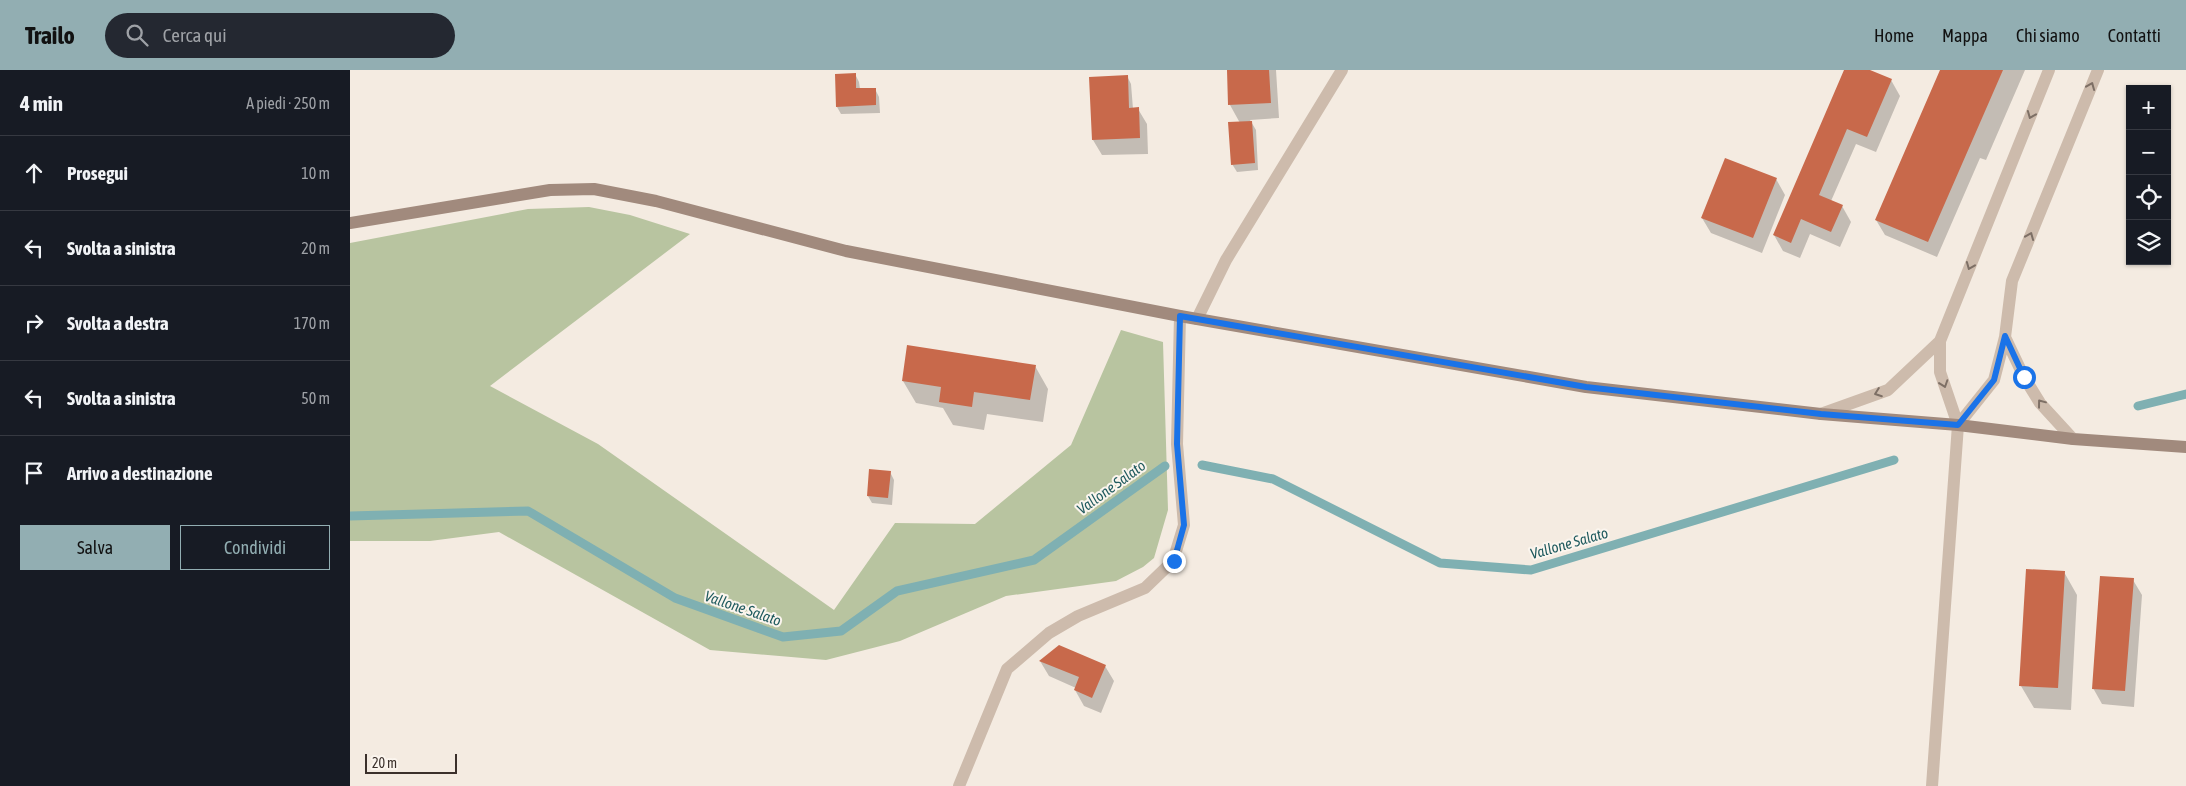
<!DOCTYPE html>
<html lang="it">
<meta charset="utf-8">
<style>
body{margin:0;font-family:"Asap Condensed",sans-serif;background:#242831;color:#f1f3f6}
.controls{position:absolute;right:15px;top:15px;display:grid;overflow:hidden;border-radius:0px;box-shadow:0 1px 4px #0004}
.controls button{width:45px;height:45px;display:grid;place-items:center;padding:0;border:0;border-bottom:1px solid #363941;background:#171b24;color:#f1f3f6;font:25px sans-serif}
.scale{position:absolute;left:15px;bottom:12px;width:92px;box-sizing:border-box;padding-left:5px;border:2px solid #3b302b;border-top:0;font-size:14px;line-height:18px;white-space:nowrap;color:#3b302b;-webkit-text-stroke:4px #fbf5ee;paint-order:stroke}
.stop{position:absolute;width:15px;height:15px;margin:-11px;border:4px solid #1a73e8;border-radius:50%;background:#fff}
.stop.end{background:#1a73e8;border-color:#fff;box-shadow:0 1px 5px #0008}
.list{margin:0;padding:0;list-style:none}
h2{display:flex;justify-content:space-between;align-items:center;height:65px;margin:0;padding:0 20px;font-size:21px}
h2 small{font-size:16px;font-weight:400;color:#9ea1a6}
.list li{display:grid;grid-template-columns:32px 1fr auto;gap:15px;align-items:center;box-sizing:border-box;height:75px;padding:0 20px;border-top:1px solid #363941}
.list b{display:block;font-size:19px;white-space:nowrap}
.list em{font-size:16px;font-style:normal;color:#9ea1a6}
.actions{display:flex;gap:10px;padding:15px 20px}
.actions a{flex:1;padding:11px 0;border:1px solid #92aeb2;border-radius:0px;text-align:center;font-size:18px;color:#92aeb2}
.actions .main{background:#92aeb2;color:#111}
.icon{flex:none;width:28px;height:28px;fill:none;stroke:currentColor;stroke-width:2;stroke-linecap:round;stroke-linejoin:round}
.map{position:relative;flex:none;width:1836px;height:716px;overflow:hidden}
header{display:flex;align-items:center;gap:30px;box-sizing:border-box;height:70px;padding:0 25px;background:#92aeb2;color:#111}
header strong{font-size:24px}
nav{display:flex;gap:28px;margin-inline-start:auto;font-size:18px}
.search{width:350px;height:45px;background:#242831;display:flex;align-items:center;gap:12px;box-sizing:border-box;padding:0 18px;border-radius:28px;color:#9ea1a6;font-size:19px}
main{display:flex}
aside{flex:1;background:#171b24}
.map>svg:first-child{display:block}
</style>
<header>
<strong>Trailo</strong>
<div class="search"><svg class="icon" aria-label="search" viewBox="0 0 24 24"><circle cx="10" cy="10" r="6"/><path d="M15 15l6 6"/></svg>Cerca qui</div>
<nav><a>Home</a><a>Mappa</a><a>Chi siamo</a><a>Contatti</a></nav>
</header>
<main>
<aside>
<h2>4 min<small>A piedi · 250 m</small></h2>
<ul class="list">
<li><svg class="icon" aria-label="ahead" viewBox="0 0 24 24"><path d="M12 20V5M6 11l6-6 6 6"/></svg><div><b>Prosegui</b></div><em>10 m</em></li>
<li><svg class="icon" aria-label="left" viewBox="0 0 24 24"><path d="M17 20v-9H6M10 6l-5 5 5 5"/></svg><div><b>Svolta a sinistra</b></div><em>20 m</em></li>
<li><svg class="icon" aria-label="right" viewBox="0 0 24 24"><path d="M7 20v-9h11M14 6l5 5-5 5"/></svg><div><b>Svolta a destra</b></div><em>170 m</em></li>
<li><svg class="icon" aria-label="left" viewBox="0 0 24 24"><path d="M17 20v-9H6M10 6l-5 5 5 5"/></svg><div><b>Svolta a sinistra</b></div><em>50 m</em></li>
<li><svg class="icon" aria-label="arrive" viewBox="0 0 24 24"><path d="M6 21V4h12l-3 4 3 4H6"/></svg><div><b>Arrivo a destinazione</b></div></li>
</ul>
<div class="actions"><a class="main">Salva</a><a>Condividi</a></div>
</aside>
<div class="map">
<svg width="1836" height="716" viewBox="0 0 1836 716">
<rect width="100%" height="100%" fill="#f4ebe1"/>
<path fill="#b8c4a0" d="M239,137L280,145L340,164L140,316L248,374L484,540L545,453L625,454L721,375L771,260L813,272L818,440L804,488L793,497L766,511L656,526L550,571L476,590L360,580L149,462L80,471H0V173L178,139Z"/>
<path fill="#0003" d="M878,0H926L929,48L900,50L906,60L908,100L887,102L882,94L890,53L880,35Z
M1495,0H1517L1541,10L1550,26L1526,82L1506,74L1481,131L1492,136L1501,152L1490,177L1460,164L1450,188L1433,181L1424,165Z
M1591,0H1675L1636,90L1630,88L1587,187L1535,165L1526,150Z
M505,4L509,12L510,19H525L529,27L530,43L491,44L487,37Z
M777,6L781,14L783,39H788L797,54L798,84L752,85L743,70Z
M1426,109L1435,125L1412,183L1361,163L1352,148Z
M685,296L698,319L693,352L637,344L634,360L603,355L593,338L566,333L553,311Z
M540,402L544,410L542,435L522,433L518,426Z
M1714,502L1727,525L1721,640L1684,638L1671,616Z
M1783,510L1792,525L1784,637L1752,634L1743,618Z
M690,591L755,596L764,611L751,643L734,636L725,620L726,618L699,606Z"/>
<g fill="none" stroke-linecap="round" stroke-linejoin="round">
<path stroke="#7fb0b2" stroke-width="9" d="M1788,336L1836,324
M852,395L923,409L1090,493L1181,500L1544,390
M0,446L178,441L325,528L433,567L491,561L547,521L684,490L815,396"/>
</g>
<path fill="#c8694b" d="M877,0H919L921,33L878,35Z
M1494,0H1520L1542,9L1517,67L1497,59L1469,125L1493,135L1481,162L1451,149L1441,173L1423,165Z
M1590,0H1653L1578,172L1525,150Z
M506,3V18H526V35L486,37L485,4Z
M778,5L779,38L789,37L790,68L742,70L739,7Z
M902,51L905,93L881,95L878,52Z
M1375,88L1427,108L1403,168L1351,148Z
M557,275L686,295L680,330L624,322L622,337L589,332L591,317L552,311Z
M519,399L541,401L538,428L517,426Z
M1676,499L1715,501L1708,618L1669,616Z
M1750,506L1784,508L1775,621L1742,619Z
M709,575L756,595L742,628L724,620L729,607L689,591Z"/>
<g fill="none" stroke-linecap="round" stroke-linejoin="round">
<path stroke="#cdbbac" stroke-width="12" d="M847,249L876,190L992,0
M1471,344L1538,320L1590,271L1699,0
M1608,355L1644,310L1655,267
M1723,369L1690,333L1674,307L1655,267L1662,211L1748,0
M609,716L657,599L699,563L728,546L795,518L823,491L834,455L827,374L830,246
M1582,716L1608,355L1590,302V271"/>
<path stroke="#a18a7d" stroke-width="12" d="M0,153L200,120L244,119L306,131L496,181L830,246L1236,317L1471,344L1608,355L1723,369L1836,377"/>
</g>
<defs><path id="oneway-chevron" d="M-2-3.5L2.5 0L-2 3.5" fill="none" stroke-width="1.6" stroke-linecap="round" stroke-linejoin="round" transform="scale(1.25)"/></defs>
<g stroke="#7d6f65">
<use href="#oneway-chevron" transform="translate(1741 16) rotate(-68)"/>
<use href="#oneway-chevron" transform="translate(1681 45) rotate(112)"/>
<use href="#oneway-chevron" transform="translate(1680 166) rotate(-68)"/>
<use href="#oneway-chevron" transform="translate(1620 196) rotate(112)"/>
<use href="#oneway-chevron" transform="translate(1594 314) rotate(71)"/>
<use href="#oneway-chevron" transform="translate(1528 323) rotate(160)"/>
<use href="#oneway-chevron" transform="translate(1691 333) rotate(-127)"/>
</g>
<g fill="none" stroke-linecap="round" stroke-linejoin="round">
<path stroke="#1a73e8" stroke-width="6" d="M824,491L834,455L827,374L830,246L1236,317L1471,344L1608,355L1644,310L1655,266L1674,307"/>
</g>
<g text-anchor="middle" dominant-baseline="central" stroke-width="4" stroke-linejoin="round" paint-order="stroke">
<g font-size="15" font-style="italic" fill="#1f5a5e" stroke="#fbf5ee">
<text transform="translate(761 417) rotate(-36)">Vallone Salato</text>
<text transform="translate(1219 473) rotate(-16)">Vallone Salato</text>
<text transform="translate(393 538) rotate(19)">Vallone Salato</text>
</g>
</g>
</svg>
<div class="controls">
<button>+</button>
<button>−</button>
<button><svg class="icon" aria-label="locate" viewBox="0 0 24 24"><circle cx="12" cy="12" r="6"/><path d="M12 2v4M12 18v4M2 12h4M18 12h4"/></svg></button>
<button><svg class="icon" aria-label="layers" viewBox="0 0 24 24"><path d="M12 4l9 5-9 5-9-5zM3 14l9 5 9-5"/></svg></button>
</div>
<div class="scale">20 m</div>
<div class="stop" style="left:1674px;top:307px"></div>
<div class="stop end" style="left:824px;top:491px"></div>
</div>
</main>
